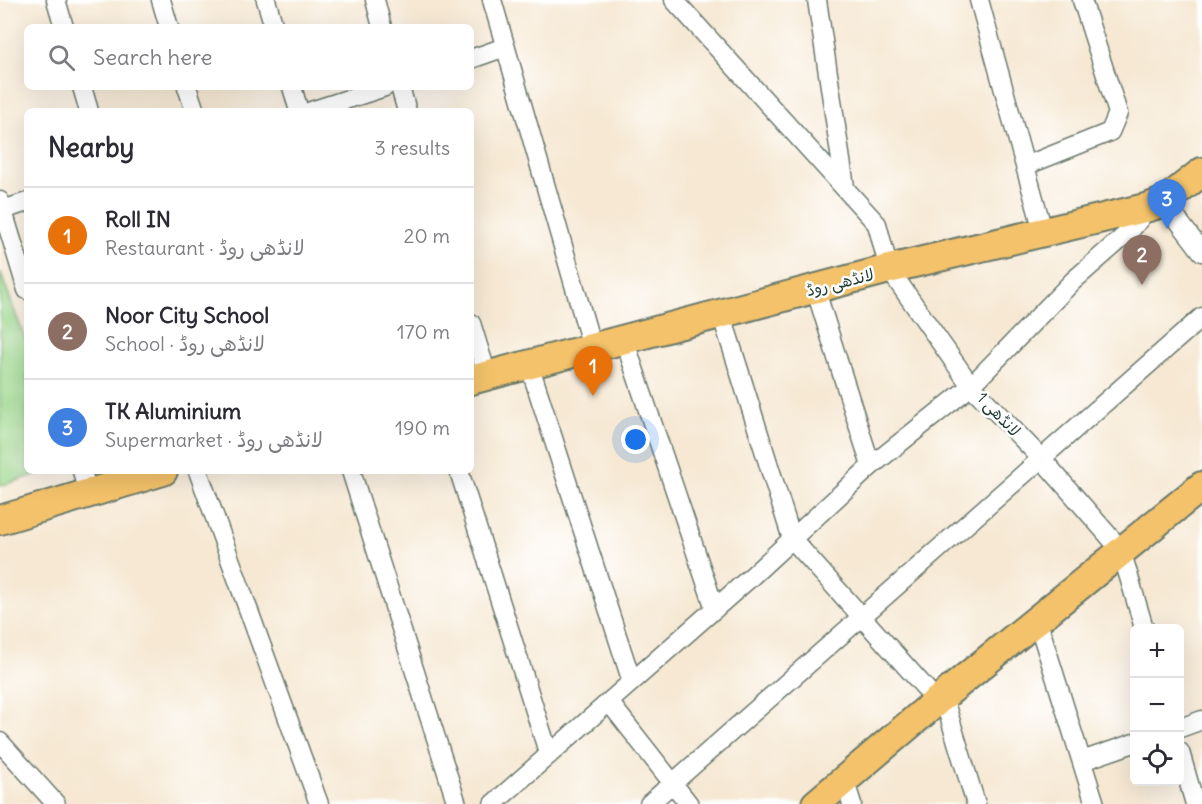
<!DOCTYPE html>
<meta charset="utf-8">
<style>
body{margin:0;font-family:Delius,"Playpen Sans Arabic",sans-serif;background:#f7f7f7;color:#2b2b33}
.controls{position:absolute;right:18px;bottom:18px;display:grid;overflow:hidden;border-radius:9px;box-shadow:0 6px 24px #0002}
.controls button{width:54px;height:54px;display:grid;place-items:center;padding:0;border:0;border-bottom:2px solid #e1e1e2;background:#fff;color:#2b2b33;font:30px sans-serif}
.you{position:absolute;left:636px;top:440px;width:21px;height:21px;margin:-15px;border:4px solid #fff;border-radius:50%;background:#1a73e8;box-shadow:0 0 0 9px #1a73e833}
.badge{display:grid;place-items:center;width:39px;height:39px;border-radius:50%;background:#7c3aed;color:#fff;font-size:20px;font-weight:700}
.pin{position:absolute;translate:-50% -50px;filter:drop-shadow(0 2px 3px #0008)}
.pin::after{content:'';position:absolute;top:32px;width:21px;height:18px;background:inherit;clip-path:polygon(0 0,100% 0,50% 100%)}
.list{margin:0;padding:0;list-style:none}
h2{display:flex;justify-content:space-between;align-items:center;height:78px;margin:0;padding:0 24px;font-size:26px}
h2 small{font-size:20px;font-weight:400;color:#7c7c81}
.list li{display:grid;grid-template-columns:39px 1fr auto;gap:18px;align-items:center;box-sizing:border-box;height:96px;padding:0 24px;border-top:2px solid #e1e1e2}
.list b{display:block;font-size:22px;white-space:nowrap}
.list p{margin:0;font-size:20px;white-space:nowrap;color:#7c7c81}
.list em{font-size:20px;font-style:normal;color:#7c7c81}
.icon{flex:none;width:33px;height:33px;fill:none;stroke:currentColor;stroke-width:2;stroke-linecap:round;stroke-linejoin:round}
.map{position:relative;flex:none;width:1202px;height:804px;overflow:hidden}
.search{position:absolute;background:#fff;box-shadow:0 6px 24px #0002;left:24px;top:24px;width:450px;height:66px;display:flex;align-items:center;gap:15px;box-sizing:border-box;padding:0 21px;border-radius:9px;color:#7c7c81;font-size:22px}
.panel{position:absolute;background:#fff;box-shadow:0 6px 24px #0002;left:24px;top:108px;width:450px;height:366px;border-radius:9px}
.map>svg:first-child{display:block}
</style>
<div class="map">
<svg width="1202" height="804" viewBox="0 0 1202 804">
<rect width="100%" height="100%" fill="#fff"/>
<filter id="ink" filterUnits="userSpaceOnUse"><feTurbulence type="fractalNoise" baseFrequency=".0167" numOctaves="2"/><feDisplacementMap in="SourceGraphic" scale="12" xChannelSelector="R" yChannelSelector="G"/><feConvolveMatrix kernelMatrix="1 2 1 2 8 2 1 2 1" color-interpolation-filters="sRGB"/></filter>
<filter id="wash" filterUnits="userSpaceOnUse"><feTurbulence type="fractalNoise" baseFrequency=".008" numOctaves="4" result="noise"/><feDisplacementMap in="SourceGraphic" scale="24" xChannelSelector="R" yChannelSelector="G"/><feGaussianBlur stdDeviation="1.35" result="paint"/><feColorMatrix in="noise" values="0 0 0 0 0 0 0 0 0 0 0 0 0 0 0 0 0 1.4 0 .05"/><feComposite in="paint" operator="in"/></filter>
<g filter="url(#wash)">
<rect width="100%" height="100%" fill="#f6e8d3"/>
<path fill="#9cd78a" stroke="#5e8a5f" stroke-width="1.5" d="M0,271L27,345V471H48L0,486Z"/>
</g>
<g filter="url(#ink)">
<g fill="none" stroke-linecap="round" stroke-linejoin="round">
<defs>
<path id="street" d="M56,0L64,27
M161,0L169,27
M266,0L274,27
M375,0L382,27
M492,0L592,347
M674,0L877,224L889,269L971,386L1042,459L1121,550L1144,628
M817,0L845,187
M979,0L1043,231
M471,59L505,47
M82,87L89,111
M187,87L195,111
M292,87L299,111
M400,87L407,111
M311,111L385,87
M1025,166L1110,132L1118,113L1082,0
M0,201L27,290
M1164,202L1202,252
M3,210L27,202
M815,288L871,466
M721,313L792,539L937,701
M471,323L487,375
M624,339L715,609
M529,364L632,682
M82,471L88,494
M198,471L319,804
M351,471L457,804
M459,471L549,755
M1037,619L1095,804
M943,696L976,804
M609,702L689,804
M1180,728L1202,720
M0,742L56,804
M1180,752L1195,804
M1082,761L1134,743
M844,779L852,804
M493,804L752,576L871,466L971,386L1073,281L1130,231L1149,207
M649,804L1202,317"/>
<path id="primary" d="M471,380L889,269L1149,207L1164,202L1202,172
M0,520L163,471
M816,804L937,701L1202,486"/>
</defs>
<use href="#street" stroke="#6a796c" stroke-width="21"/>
<use href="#primary" stroke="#6a796c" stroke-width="32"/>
<use href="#street" stroke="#fff" stroke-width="18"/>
<use href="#primary" stroke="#f3c26a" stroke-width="28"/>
</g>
</g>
<g text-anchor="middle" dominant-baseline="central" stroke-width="5" stroke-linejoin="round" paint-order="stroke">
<g font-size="16" fill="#1f3d34" stroke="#fff">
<text transform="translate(840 282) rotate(-14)">لانڈھی روڈ</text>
<text transform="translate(999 414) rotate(46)">لانڈھی 1</text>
</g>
</g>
</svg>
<div class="controls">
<button>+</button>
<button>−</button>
<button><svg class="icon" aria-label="locate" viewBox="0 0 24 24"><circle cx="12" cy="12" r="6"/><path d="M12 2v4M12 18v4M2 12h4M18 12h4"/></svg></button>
</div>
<div class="you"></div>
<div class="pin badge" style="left:593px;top:396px;background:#e8710a">1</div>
<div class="pin badge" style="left:1142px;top:285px;background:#8d6e63">2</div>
<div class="pin badge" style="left:1167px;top:229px;background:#3f7fe0">3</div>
<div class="search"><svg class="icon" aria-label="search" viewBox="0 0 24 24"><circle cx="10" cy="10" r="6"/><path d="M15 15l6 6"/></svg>Search here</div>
<section class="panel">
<h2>Nearby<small>3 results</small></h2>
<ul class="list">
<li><span class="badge" style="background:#e8710a">1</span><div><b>Roll IN</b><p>Restaurant · لانڈھی روڈ</p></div><em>20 m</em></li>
<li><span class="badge" style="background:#8d6e63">2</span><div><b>Noor City School</b><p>School · لانڈھی روڈ</p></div><em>170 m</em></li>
<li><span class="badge" style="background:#3f7fe0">3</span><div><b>TK Aluminium</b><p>Supermarket · لانڈھی روڈ</p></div><em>190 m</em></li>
</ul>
</section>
</div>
